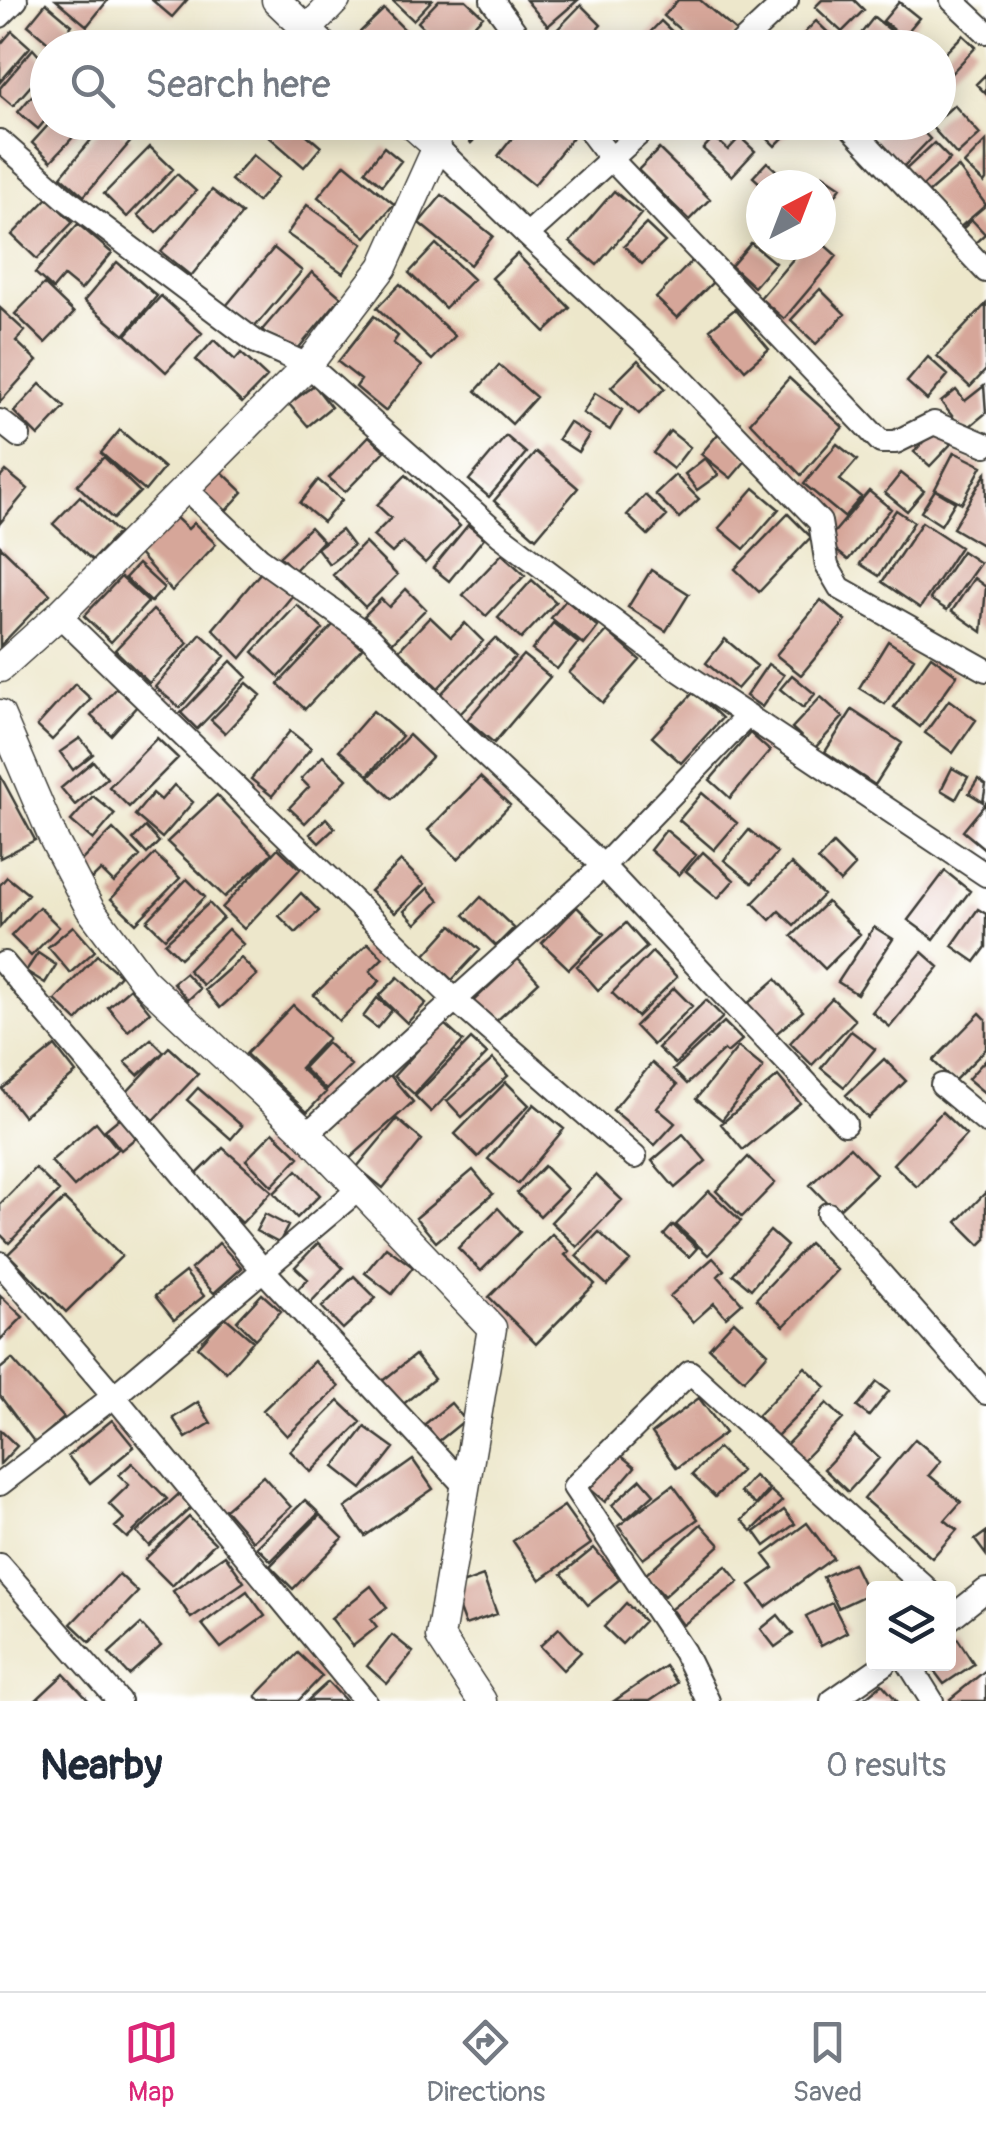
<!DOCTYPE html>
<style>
body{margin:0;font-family:Pangolin,sans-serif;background:#f2f2f3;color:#1f2937}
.controls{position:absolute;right:30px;bottom:30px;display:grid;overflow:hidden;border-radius:10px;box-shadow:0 5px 25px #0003}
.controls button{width:90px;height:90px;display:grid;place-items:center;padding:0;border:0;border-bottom:2px solid #e0e1e3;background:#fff;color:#1f2937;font:50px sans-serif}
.compass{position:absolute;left:746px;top:170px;width:90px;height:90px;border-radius:50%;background:#fff;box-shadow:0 5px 25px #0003;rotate:42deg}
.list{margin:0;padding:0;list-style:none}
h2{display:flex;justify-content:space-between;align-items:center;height:130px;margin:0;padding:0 40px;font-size:42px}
h2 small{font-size:32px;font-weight:400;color:#747a83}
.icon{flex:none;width:55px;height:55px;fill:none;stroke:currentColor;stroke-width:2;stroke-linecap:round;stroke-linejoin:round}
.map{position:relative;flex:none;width:986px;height:1701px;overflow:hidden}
.search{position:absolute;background:#fff;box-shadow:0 5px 25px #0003;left:30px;right:30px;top:30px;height:110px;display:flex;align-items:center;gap:25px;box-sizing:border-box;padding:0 35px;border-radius:55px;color:#747a83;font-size:38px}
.sheet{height:290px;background:#fff}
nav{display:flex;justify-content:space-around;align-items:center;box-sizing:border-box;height:140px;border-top:2px solid #e0e1e3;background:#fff;font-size:28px;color:#747a83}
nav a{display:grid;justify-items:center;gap:5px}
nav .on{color:#db2777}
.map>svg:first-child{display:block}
</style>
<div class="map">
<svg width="986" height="1701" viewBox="0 0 986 1701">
<rect width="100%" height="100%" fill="#fff"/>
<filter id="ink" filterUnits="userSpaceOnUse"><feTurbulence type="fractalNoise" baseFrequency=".01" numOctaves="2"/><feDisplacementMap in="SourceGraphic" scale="20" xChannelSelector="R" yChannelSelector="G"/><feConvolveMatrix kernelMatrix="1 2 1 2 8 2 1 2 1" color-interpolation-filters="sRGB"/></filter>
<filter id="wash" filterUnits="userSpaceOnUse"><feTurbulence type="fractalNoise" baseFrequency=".0048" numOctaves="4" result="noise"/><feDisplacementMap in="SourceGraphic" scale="40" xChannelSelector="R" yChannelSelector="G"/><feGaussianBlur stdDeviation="2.25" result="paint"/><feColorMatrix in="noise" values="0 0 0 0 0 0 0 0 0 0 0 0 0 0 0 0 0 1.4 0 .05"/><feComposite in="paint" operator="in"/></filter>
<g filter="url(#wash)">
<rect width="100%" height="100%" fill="#ede7cb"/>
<g id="blocks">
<path fill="#d6a699" d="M56,0H108L87,26Z
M152,0H187L172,17Z
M392,0H432L413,20Z
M439,0H466L483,16L452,48H444L418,22Z
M526,0H578L548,26Z
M678,0H700L737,32L724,48H701L664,16Z
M822,0H854L864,10L842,32L815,7Z
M899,2L919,18L903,37L883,21Z
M46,3L72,25L54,47L28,25Z
M581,5L601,25L580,48H560L550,37Z
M384,9L410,35L397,48H370L357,35Z
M874,17L895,34L885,48H865L856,40Z
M661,21L689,48H646L641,42Z
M816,21L844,48H790Z
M12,31L30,47L0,82V45Z
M487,35L495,48H467Z
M963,35L976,47L938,87V60Z
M33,49L48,66L13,106L0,95V88Z
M986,74V94L976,84Z
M48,77V117L38,129L18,112Z
M954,105L980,134L957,155L931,126Z
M51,122H87L51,161L32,143Z
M106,122L132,140L84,196L61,176Z
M252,122H292L321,147L304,167Z
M455,122H479L485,129L471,143Z
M525,122H568L578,131L534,185L498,156Z
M734,122H799L775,146L755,126L747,135Z
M891,122H914L930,139L903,167L874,139Z
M714,137L728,150L740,137L755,151L732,176L703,149Z
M986,141V180L984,183L964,164Z
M934,143L950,159L918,191L902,173Z
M150,147L173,169L127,217L104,194Z
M384,147L401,161L382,185L365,171Z
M659,149L710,199L689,220L638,170Z
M253,155L279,177L257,202L231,180Z
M767,162L792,185H762L753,177Z
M345,164L394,204L366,237L318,197Z
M958,167L986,205L958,229L928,193Z
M177,174L196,191L156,233L138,215Z
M823,175L841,187L826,209L821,206V185H817Z
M212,190L242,214L191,276L161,252Z
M614,191L641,214L597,265L570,242Z
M442,195L493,236L470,265L419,223Z
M48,198L73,222L37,259L12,235Z
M307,205L363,244L343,273L287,234Z
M972,220L985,234L973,245L960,231Z
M78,224L112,253L81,290L64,276L53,289L35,273Z
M646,224L665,242L642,264L624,246Z
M821,242L837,256L784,319L760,298L805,245Z
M751,243L775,263L754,287L731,266Z
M436,244L473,279L445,308L409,273Z
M274,248L302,271L253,329L226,306Z
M517,254L570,308L545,332L492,278Z
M692,261L713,282L677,318L656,298Z
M117,262L157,296L124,335L84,301Z
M312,272L341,297L292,356L262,330Z
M44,284L74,313L45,343L15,314Z
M400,284L455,336L432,360L377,308Z
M820,289L845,314L816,344L791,320Z
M161,296L202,333L166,372L126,335Z
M986,304V370L970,387L937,356Z
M0,308L25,331L16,341L37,361L0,402Z
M735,309L769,349L745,370L710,329Z
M374,316L398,336L393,343L422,366L385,411L356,387L361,380L338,362Z
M214,340L235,360L241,353L267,377L242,403L196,360Z
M928,357L948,375L927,400L907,382Z
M638,360L665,388L639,414L611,387Z
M499,365L536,397L512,424L476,391Z
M789,378L843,427L801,475L750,422Z
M40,384L65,407L38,436L14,412Z
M314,385L331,407L308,426L289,404Z
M984,386L986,413L964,431L941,402L956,390L965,401Z
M595,393L622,410L610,430L583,413Z
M569,422L589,435L578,452L558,439Z
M935,429L951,444L930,466L914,452Z
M120,430L164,468L145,491L101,453Z
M670,431L690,447L673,469L653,453Z
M719,433L749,457L731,478L701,454Z
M369,436L385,451L345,492L329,478Z
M506,436L526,453L489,497L469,480Z
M837,444L857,460L840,480L861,497L844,517L804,484Z
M536,452L578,488L536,538L494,501Z
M954,452L982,466L962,503L935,489Z
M104,457L140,492L113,519L77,485Z
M705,458L718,475L697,490L685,474Z
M6,471L28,489L0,523V478Z
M221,471L243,492L223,514L200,492Z
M901,473L924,491L907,511L885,493Z
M986,473V538L982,545L953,528Z
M406,475L460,526L425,563L403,542L392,553L373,536L391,518L377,505Z
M675,475L699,499L679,518L655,494Z
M318,480L342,500L323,522L300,503Z
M754,488L779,509L744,549L719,528Z
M935,490L955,502L941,525L921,512Z
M869,491L891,509L848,560L826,542Z
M645,495L667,516L648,535L627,515Z
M80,496L118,533L92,560L53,524Z
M896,510L914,522L879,576L860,564Z
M788,514L811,537L759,592L735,569Z
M173,515L188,529L194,523L216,544L172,591L138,553Z
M922,522L960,547L920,608L882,582Z
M468,525L484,538L449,581L433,568Z
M310,527L323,541L294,571L280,556Z
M341,530L353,546L329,564L317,548Z
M365,543L397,575L365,607L333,575Z
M0,546L50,594L0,646Z
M962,551L980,563L947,610L930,599Z
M502,554L525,575L486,616L463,595Z
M138,564L164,588L151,602L125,578Z
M651,570L689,594L666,631L628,607Z
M262,571L292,596L241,658L213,629Z
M121,577L148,602L111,642L84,616Z
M974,578L986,587L982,632L952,611Z
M532,580L556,602L521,639L498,618Z
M406,589L426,609L392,643L364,616L381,599L389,607Z
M566,600L598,627L584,645L551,618Z
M821,600L846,621L801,675L776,655Z
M297,605L323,629L279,677L253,652Z
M153,610L188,643L149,683L115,650Z
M430,617L451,637L465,623L483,641L438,688L399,650Z
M335,623L362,648L305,709L278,684Z
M553,623L578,643L557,669L532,650Z
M607,631L640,660L603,703L569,673Z
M201,634L225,656L180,708L155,687Z
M495,638L515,657L457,717L437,698Z
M725,639L757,666L737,689L706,663Z
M888,641L914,658L885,704L859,688Z
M523,655L550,677L494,743L467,720Z
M931,656L957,675L920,727L894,707Z
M231,661L247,677L197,729L181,713Z
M768,664L784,675L762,707L746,696Z
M792,675L815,694L803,708L780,689Z
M247,683L261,695L225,733L211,720Z
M75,684L91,699L52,740L37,726Z
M116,688L137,706L111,735L91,716Z
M694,692L722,718L681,763L652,737Z
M821,697L843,717L814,749L792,728Z
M949,700L976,720L953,753L925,733Z
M852,710L902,743L875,785L825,752Z
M373,711L402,736L368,775L339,750Z
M290,731L311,748L272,796L251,779Z
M750,733L770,751L730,798L710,780Z
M409,735L432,757L392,799L369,777Z
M80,738L93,754L73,770L60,752Z
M157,738L178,758L129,807L109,787Z
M323,756L347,779L305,823L289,808L309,787L301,779Z
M93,761L107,778L75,805L61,788Z
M952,768L968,777L956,799L941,790Z
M0,775L35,840L0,858Z
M480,777L510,805L458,859L428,830Z
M978,779L986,785L983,802L969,793Z
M174,785L193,802L162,838L135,815L153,793L161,800Z
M702,793L737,823L714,850L679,820Z
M217,795L272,853L225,897L167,842Z
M93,796L115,814L93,840L71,821Z
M986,803V850L963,831Z
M326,818L335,828L319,843L310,834Z
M145,827L159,842L147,854L133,839Z
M113,829L140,856L114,883L101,870L92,879L77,865Z
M666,830L696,855L679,875L650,850Z
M749,830L777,853L752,883L724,860Z
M833,844L855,866L840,882L818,860Z
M278,848L300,869L244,929L222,908Z
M703,852L734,880L718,898L686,871Z
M155,854L180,878L136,923L111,899Z
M401,861L424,884L395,913L370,891Z
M791,864L823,895L794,925L779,911L770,920L753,903Z
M945,871L970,891L934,939L908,920Z
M7,877L28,894L0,927V885Z
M187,879L205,897L165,938L147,921Z
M428,888L439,901L416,924L404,911Z
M301,893L319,911L296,933L279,916Z
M481,897L514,928L496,946L464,915Z
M827,902L860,934L825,969L792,936Z
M209,903L223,918L180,958L165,943Z
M39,907L59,927L31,956L11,936Z
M577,907L604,934L569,969L542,943Z
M978,909L986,914V947L975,962L952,946Z
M626,923L647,947L598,990L577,966Z
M452,925L480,950L452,980L425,955Z
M73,926L95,951L70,973L48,947Z
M874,927L893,939L857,994L838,982Z
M228,929L243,944L203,985L188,970Z
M368,943L383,958L370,971L380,981L339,1021L314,995Z
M652,952L677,977L637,1017L612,993Z
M922,952L939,967L890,1027L872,1012Z
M38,953L56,965L45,983L26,971Z
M97,955L120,975L77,1021L55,1000Z
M241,958L257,975L220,1008L205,990Z
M518,959L539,982L491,1026L470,1004Z
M185,973L200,989L188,1000L173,983Z
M398,977L426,1003L407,1023L379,996Z
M776,979L803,1011L772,1037L746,1005Z
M130,988L150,1012L128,1031L108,1007Z
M674,988L692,1006L653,1045L635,1026Z
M377,998L392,1010L377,1028L363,1017Z
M832,998L855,1020L812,1065L790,1043Z
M706,1000L723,1017L675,1064L658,1048Z
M293,1005L328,1038L300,1068L326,1092L307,1112L246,1054Z
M980,1013L986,1019V1049L954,1081L933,1061Z
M724,1022L742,1040L727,1053L724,1050L687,1084L673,1070Z
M443,1023L463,1041L414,1094L394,1076Z
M851,1031L875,1049L844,1087L821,1068Z
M151,1039L164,1052L138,1075L125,1062Z
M471,1039L487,1054L431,1112L415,1096Z
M327,1043L351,1065L326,1090L303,1068Z
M55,1046L76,1073L23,1116L2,1089Z
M169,1047L198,1074L154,1120L126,1093Z
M738,1047L763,1067L722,1120L696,1099Z
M493,1059L508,1076L462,1117L447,1101Z
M884,1059L906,1081L868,1118L846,1095Z
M986,1059V1094L968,1079Z
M652,1063L677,1085L657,1108L675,1123L655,1145L613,1110Z
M388,1073L413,1102L348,1160L322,1130Z
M778,1076L800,1103L743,1150L721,1124Z
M506,1082L529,1105L478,1157L455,1134Z
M198,1088L242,1126L231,1139L187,1100Z
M534,1104L564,1129L518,1184L488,1159Z
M942,1112L966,1135L917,1187L893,1164Z
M122,1116L138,1136L121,1150L105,1130Z
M397,1119L422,1140L383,1188L357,1167Z
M96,1122L118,1149L74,1187L51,1161Z
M273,1132L299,1157L272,1186L246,1160Z
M683,1134L706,1161L675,1188L652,1161Z
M850,1147L876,1174L836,1212L810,1185Z
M223,1148L272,1191L242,1223L195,1176Z
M748,1157L775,1183L742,1217L716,1191Z
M544,1166L567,1189L540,1216L517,1193Z
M35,1168L59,1191L9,1243L0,1234V1204Z
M297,1170L320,1195L297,1218L274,1193Z
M473,1170L493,1194L436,1242L416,1218Z
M596,1175L622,1200L577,1247L551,1222Z
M709,1191L741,1221L708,1255L676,1225Z
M986,1192V1239L980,1245L957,1222Z
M64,1199L122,1256L66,1312L8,1254Z
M498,1208L520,1232L481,1271L458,1248Z
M265,1214L288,1226L279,1243L256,1231Z
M673,1225L697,1248L689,1257L664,1235Z
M770,1231L787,1246L751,1289L733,1274Z
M599,1232L630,1261L607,1285L576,1256Z
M552,1234L569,1251L565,1255L595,1284L536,1344L489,1297Z
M219,1243L242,1268L214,1293L191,1269Z
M318,1243L343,1268L310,1303L296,1291L308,1279L295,1267Z
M809,1243L837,1270L784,1326L756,1299Z
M386,1247L413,1267L392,1294L365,1273Z
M713,1258L724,1270L718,1276L742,1303L726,1317L714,1303L693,1322L670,1296Z
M185,1272L204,1296L174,1320L155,1296Z
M354,1276L376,1298L343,1329L322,1307Z
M262,1294L281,1311L255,1339L237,1321Z
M0,1295L23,1317L0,1340Z
M225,1317L253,1341L226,1372L198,1347Z
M734,1321L768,1353L744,1380L709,1348Z
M415,1355L434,1379L401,1406L381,1382Z
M12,1359L64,1418L35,1443L0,1396V1369Z
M314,1361L339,1387L287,1436L263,1410Z
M805,1367L826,1387L777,1436L757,1416Z
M877,1382L889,1391L869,1416L857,1407Z
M699,1398L725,1433L677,1468L652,1433Z
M339,1401L361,1422L311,1472L290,1451Z
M198,1402L211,1423L186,1438L173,1418Z
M451,1403L465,1420L439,1441L425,1424Z
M827,1403L843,1419L802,1461L786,1445Z
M112,1420L134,1447L90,1483L68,1456Z
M365,1427L394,1448L362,1489L334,1467Z
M0,1430L17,1446L0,1464Z
M855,1436L879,1458L848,1492L824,1469Z
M915,1439L941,1461L929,1475L961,1502L945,1520L957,1530L932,1558L864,1499Z
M718,1448L741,1471L715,1497L692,1475Z
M619,1454L635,1467L605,1502L590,1489Z
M413,1460L433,1489L365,1536L345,1508Z
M132,1463L167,1499L127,1538L115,1527L124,1519L109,1504L129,1485L119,1475Z
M263,1476L291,1507L253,1541L225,1509Z
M754,1476L769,1489L756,1505L740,1492Z
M641,1479L654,1494L625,1520L612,1505Z
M673,1485L698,1519L643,1559L618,1526Z
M771,1491L782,1501L752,1531L742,1520Z
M180,1493L192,1507L149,1546L137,1532Z
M305,1500L319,1513L271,1561L257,1547Z
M564,1506L591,1544L540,1580L513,1541Z
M784,1510L795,1524L765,1546L755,1532Z
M320,1515L343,1538L293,1589L270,1566Z
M189,1517L215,1543L172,1586L145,1559Z
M807,1523L833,1558L766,1607L750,1585L774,1568L764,1555Z
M701,1524L720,1545L664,1596L645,1575Z
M986,1532V1555L975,1540Z
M594,1548L620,1579L588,1605L562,1574Z
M225,1555L244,1582L191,1618L173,1591Z
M853,1563L868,1594L838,1608L823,1577Z
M726,1566L739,1582L683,1625L671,1609Z
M119,1574L138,1592L90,1642L71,1624Z
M483,1576L497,1614L465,1625L451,1588Z
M371,1586L387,1607L371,1619L377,1627L353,1646L331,1618Z
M247,1591L265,1616L221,1648L202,1624Z
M626,1603L644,1621L622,1644L604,1627Z
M832,1603L847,1632L821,1646L806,1616Z
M778,1615L793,1634L775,1647L761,1629Z
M141,1624L161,1646L129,1675L109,1653Z
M559,1628L581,1652L563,1670L540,1646Z
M392,1635L413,1652L387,1684L367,1666Z
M956,1636L974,1664L944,1684L929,1664H948V1641Z
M298,1653L322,1676L298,1701H261L256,1696Z
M665,1666L677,1683L650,1701H614Z
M986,1670V1701H952L950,1699Z
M64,1674L89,1701H35Z
M328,1682L346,1701H307Z
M882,1684L897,1701H861Z"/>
</g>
</g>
<g filter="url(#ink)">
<use href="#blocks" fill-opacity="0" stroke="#3b3a36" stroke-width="2.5"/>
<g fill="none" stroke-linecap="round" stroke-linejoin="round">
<defs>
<path id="minor" d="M492,0L527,48
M952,0L986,32
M0,16L16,0
M736,48L787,0
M583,122L611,159L881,442H896L934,423L986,445
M846,122L986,271
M0,141L66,199L256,342L308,365L501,536L673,666L986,875
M437,147L527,235L652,122
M527,235L670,367L820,522L827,566L840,588L986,670
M0,421L19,436
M184,487L259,558L370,637L468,739L603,866L845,1124
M59,615L456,1001L635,1157
M4,963L264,1271L465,1486
M942,1085L986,1122
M307,1134L603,866L748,715
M360,1188L114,1396L365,1701
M828,1214L986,1393
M0,1263L114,1396L0,1484
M0,1565L119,1701
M948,1620L986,1590
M909,1664L932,1701
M708,1701L684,1652L574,1487L690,1372L926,1588
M832,1701L885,1664"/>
<path id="tertiary" d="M276,0L326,48
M307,30L336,0
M0,668L59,615L308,365L383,267L437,147L409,122
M0,714L54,840L90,909L143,980L307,1134L492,1328L440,1637L482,1701"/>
</defs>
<use href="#minor" stroke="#3b3a36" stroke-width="26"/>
<use href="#tertiary" stroke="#3b3a36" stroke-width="31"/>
<use href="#minor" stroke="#fff" stroke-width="22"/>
<use href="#tertiary" stroke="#fff" stroke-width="28"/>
</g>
</g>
</svg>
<div class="controls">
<button><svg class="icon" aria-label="layers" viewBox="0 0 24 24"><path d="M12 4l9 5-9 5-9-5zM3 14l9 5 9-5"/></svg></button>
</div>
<svg class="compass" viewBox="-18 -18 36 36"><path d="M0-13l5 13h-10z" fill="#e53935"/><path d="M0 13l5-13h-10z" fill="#747a83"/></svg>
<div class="search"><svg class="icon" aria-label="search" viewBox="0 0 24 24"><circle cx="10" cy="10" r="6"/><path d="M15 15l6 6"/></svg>Search here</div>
</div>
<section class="sheet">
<h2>Nearby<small>0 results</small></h2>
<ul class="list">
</ul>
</section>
<nav>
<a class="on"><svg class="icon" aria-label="map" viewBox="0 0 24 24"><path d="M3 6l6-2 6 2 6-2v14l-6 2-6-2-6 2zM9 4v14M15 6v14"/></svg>Map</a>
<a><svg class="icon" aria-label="directions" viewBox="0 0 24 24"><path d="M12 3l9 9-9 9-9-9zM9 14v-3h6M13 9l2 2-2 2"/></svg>Directions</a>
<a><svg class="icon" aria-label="saved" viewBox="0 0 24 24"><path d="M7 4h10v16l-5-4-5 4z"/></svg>Saved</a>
</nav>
